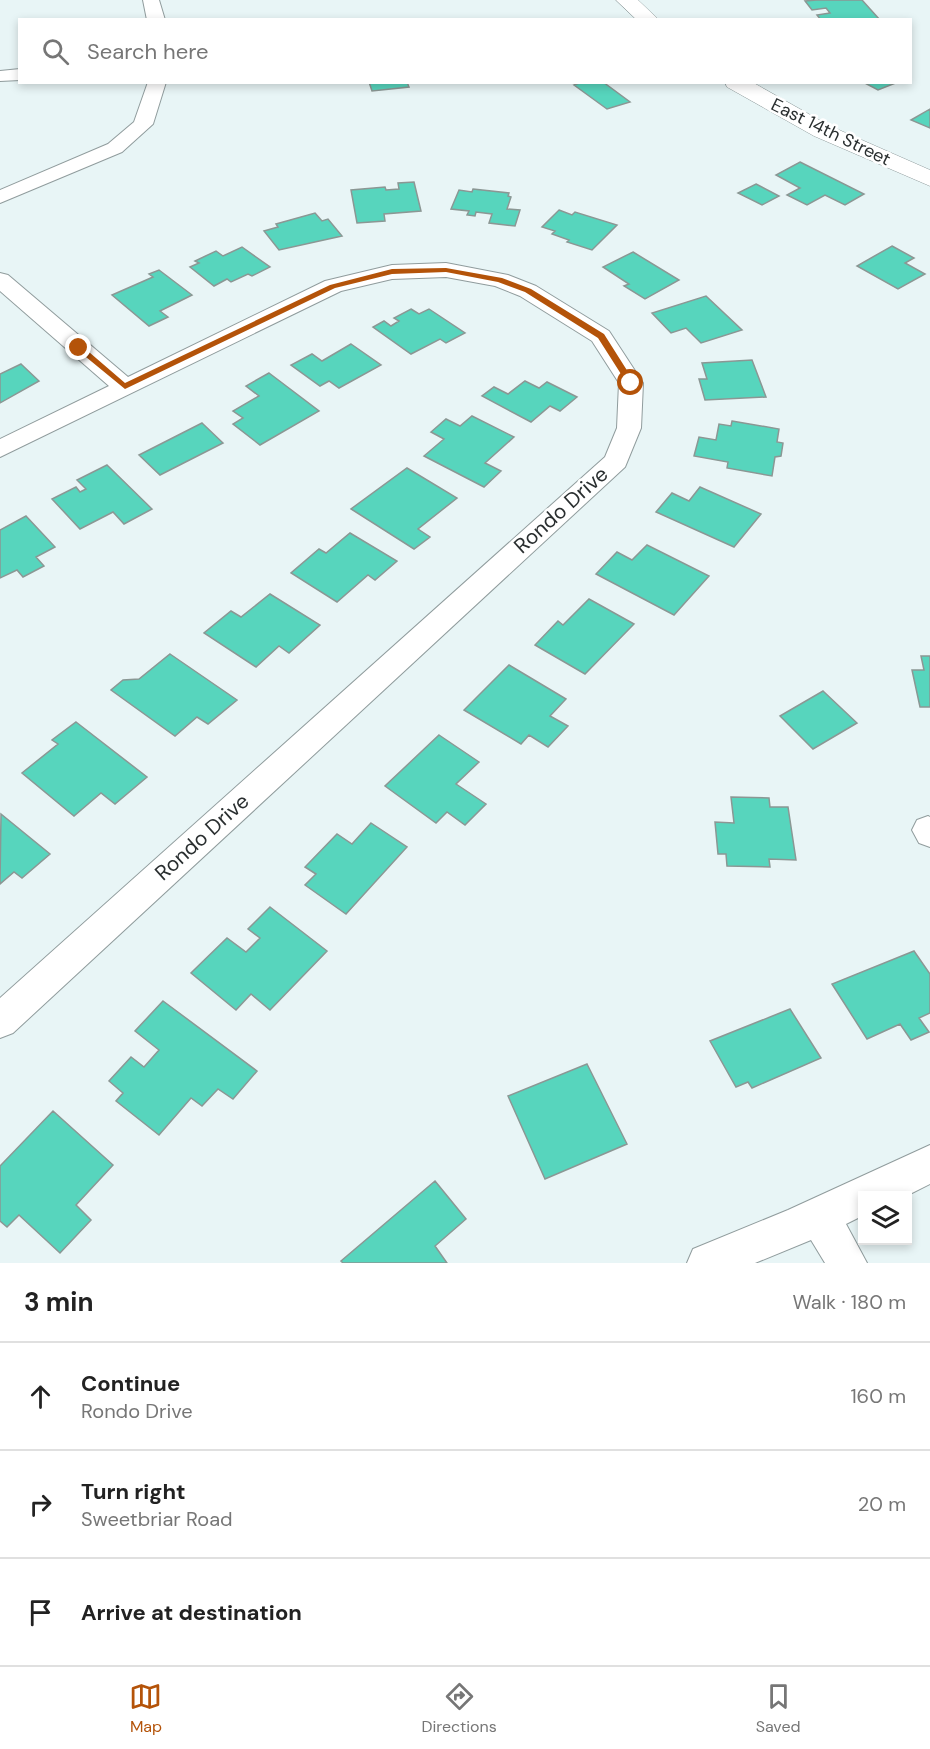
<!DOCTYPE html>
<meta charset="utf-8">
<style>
body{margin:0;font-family:"DM Sans",sans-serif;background:#f6f6f6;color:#222}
.controls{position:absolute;right:18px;bottom:18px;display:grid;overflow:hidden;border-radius:0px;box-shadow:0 3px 9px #0003}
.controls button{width:54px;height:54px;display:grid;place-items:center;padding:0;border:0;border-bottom:2px solid #e0e0e0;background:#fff;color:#222;font:30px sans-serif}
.stop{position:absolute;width:18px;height:18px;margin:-14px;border:4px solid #b45309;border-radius:50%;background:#fff}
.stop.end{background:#b45309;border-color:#fff;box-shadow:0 2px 6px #0008}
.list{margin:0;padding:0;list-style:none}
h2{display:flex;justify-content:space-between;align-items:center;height:78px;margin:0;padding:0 24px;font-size:26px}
h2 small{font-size:20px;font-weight:400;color:#767676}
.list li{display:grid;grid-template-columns:39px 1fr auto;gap:18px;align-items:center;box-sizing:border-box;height:108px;padding:0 24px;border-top:2px solid #e0e0e0}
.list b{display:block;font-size:22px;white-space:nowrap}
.list p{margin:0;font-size:20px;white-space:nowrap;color:#767676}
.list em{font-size:20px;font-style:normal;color:#767676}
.icon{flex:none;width:33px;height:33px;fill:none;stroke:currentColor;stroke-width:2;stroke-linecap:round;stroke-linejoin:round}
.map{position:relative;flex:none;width:930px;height:1263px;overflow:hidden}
.search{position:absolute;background:#fff;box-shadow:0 3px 9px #0003;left:18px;right:18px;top:18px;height:66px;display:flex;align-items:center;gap:15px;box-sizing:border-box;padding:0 21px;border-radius:0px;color:#767676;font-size:22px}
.sheet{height:402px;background:#fff}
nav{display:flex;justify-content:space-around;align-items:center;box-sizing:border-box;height:84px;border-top:2px solid #e0e0e0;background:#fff;font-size:16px;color:#767676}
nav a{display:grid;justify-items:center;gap:3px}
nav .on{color:#b45309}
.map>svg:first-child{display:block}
</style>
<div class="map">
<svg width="930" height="1263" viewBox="0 0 930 1263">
<rect width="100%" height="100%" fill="#e8f5f6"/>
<path fill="#57d5bd" stroke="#8b9794" stroke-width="1.5" d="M817,0H862L880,20H821L817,15L830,13L826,8L812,10L805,1Z
M369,82H407L409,87L372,91Z
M582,82H603L630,102L607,109L574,85Z
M863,82H898L878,90Z
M930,109V128L911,120Z
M800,162L864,194L845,205L825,195L807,205L787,195L800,188L776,175Z
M414,182L421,211L384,214L385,221L357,223L351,190L385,187L386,190L399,189L398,183Z
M756,184L779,196L762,205L738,193Z
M473,189L509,193L508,196L511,197L507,209L520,210L515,226L489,223L492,214L476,212L475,216L467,215L469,211L451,209L459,190L472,192Z
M559,210L572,215L575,212L617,225L592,250L567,242L569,240L552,234L555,231L542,227Z
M315,213L322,221L328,219L342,236L279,250L264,231L278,227L276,224Z
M892,246L914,258L905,263L925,274L898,289L857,266Z
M242,247L270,267L252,276L248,274L231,282L227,279L214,286L190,267L199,263L195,261L216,251L223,256Z
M633,252L679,280L645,299L624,286L629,284L603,267Z
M159,270L192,295L160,311L168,317L149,326L112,295L153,277L149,274Z
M706,296L742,330L701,343L686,328L671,333L652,313Z
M411,309L419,314L429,309L465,333L446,343L440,339L411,354L373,327L384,321L391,326L399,321L394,318Z
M351,344L381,365L339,388L329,381L320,386L291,365L312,354L322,361Z
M752,360L766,397L705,400L699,379H707L702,363Z
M21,364L39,381L0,403V374Z
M269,373L319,411L260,445L233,424L243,418L233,411L259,396L246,386Z
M525,381L539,388L547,382L577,397L560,411L550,406L531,422L482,396L494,387L508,394Z
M472,416L514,437L485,463L501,471L484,487L424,456L444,439L431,432L446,419L460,426Z
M732,421L779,429L777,442L783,443L781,456L775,457L772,476L727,468L728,462L694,456L699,437L716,440L719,424L731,426Z
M202,423L223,443L160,475L139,455Z
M107,465L152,509L124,524L113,512L80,529L52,499L76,487L80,492L86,489L77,480Z
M407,468L457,498L418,529L430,537L414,549L351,509Z
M700,487L761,514L734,547L656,512L672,493L689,501Z
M26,516L55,547L36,557L44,566L23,577L17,570L0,578V530Z
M350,533L397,561L375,580L368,575L337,602L291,573L319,549L326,553Z
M647,545L709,576L674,615L596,574L617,552L632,560Z
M270,594L320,625L289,653L279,646L256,667L204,633L231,611L241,617Z
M589,599L634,624L585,674L535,645L558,621L563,625Z
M170,654L237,700L208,724L197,717L175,736L111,690L123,680L139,679Z
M921,656H930V707H920L912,670H924Z
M509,665L566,699L550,716L568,726L548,747L529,735L521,744L464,710Z
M823,691L857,723L813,749L780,716Z
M76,722L147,777L115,804L101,793L74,816L22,773L58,744L52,740Z
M439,735L479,762L456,784L486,804L465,825L447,812L436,823L385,786Z
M731,797L769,798L770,807H788L796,860L769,859L770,867L727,866L726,854H718L715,822L734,823Z
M1,814L50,854L22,878L14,872L0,884Z
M371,823L407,847L346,914L305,885L316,874L305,867L337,834L352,844Z
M270,907L327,951L270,1010L251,994L236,1010L191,973L227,938L246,952L260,938L248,929Z
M914,951L930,974V1013L919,1018L929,1032L911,1040L900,1024L867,1039L832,984Z
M163,1001L257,1071L233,1099L218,1089L202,1106L191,1098L159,1135L116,1101L123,1093L109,1081L131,1057L144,1067L159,1050L135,1031Z
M790,1009L821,1058L752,1088L748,1082L736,1087L710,1041Z
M587,1064L627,1144L545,1179L508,1096Z
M53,1111L113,1165L76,1205L91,1220L60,1253L19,1215L7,1227L0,1221V1166Z
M435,1181L466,1219L435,1246L447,1263H343L341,1261Z"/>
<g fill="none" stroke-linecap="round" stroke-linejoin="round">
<defs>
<path id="street" d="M143,0H159L165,20H147Z
M20,69V80L0,81V71Z
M148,82H166L153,124L122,152L0,203V190L108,144L134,122Z
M446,263L508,275L536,286L609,331L643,383L641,428L625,467L13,1033L0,1038V998L605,457L617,428L619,383L592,341L520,296L495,286L446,277L392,279L341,291L0,457V439L109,386L0,291V273L8,275L128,377L325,281L392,265Z
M928,816L930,817V847L919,843L912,830L917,820Z
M930,1145V1184L906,1196H862V1216L846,1224L867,1263H825L811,1240L755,1263H687L693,1249L788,1210Z"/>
<path id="secondary" d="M616,0H638L659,20H637Z
M725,82H752L830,126L930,170V186L814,136L727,87Z"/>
</defs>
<use href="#street" stroke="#909c9d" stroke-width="2"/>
<use href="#secondary" stroke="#909c9d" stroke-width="1"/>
<use href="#street" fill="#fff" fill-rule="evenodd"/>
<use href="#secondary" fill="#fff" fill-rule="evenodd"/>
</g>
<path fill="#b45309" d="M446,268L502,278L531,289L604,334L635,383L628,385L598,338L525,292L498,282L446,272L392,274L335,288L125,389L75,348L82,346L125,383L330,285L392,269Z"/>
<g text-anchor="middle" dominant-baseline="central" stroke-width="5" stroke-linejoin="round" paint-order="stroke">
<g font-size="18" fill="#2a2f30" stroke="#fff">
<text transform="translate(831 132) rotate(26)">East 14th Street</text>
</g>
<g font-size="21" fill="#2a2f30" stroke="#fff">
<text transform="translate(561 510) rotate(-42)">Rondo Drive</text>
<text transform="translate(202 837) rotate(-42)">Rondo Drive</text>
</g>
</g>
</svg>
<div class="controls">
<button><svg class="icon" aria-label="layers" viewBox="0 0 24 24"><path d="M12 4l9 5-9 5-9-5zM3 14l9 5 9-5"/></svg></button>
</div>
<div class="stop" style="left:631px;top:383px"></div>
<div class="stop end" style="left:79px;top:348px"></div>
<div class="search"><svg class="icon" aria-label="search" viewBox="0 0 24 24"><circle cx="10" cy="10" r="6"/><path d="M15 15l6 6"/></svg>Search here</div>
</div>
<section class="sheet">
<h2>3 min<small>Walk · 180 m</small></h2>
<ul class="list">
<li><svg class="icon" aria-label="ahead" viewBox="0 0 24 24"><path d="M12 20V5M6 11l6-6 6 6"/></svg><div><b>Continue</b><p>Rondo Drive</p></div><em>160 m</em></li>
<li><svg class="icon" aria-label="right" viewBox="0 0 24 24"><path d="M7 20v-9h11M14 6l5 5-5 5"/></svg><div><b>Turn right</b><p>Sweetbriar Road</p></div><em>20 m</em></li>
<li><svg class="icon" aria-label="arrive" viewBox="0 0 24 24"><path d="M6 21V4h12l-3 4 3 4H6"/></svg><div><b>Arrive at destination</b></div></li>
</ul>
</section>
<nav>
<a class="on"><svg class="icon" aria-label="map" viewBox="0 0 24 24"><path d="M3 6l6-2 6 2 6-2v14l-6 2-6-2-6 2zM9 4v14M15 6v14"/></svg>Map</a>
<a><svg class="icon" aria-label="directions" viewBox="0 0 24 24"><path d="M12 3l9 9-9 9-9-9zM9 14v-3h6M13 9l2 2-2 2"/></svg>Directions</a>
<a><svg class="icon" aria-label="saved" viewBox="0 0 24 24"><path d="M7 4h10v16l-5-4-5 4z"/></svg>Saved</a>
</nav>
